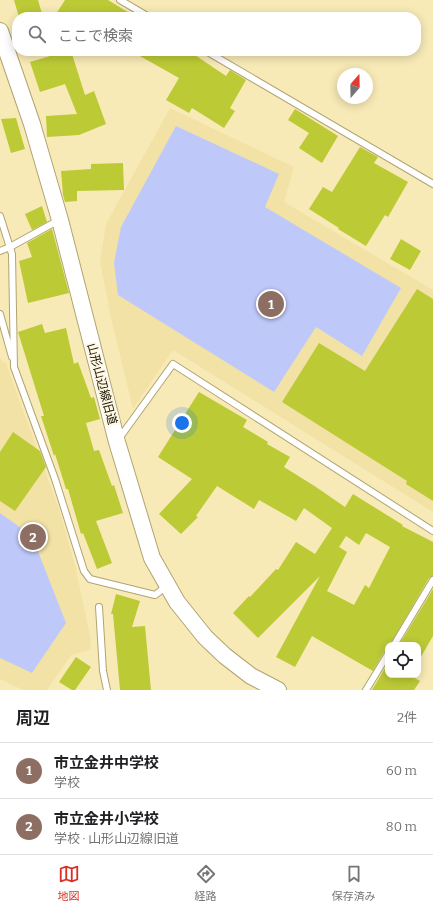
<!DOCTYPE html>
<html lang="ja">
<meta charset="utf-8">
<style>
body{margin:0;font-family:Bitter,"Noto Sans JP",serif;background:#f6f6f6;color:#202124}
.controls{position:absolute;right:12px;bottom:12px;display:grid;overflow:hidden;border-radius:8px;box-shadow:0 2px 10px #0003}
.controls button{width:36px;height:36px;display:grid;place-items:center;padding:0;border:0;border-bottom:1px solid #e0e0e0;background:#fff;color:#202124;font:20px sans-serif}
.compass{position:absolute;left:337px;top:68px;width:36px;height:36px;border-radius:50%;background:#fff;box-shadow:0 2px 10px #0003;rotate:20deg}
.you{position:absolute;left:182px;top:423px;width:14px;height:14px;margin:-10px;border:3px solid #fff;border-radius:50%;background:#1a73e8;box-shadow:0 0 0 6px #1a73e833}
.badge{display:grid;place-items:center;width:26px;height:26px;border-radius:50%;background:#d93025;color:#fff;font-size:13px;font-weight:700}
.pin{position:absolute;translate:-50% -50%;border:2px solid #fff;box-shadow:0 1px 4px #0006}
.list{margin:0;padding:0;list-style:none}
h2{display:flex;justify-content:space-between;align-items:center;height:52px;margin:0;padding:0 16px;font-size:17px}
h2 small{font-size:13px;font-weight:400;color:#757577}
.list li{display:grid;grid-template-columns:26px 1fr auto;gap:12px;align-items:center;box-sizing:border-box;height:56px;padding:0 16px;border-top:1px solid #e0e0e0}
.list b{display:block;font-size:15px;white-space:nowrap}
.list p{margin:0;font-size:13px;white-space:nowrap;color:#757577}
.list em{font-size:13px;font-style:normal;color:#757577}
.icon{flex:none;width:22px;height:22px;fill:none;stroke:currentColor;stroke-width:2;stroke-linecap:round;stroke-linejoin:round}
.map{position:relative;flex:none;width:433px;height:690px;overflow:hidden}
.search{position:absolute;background:#fff;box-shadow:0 2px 10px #0003;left:12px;right:12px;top:12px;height:44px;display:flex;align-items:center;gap:10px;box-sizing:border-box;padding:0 14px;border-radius:16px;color:#757577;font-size:15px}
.sheet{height:164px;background:#fff}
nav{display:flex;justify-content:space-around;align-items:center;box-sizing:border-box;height:56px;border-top:1px solid #e0e0e0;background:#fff;font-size:11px;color:#757577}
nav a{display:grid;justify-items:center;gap:2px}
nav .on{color:#d93025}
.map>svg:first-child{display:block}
</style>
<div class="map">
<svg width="433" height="690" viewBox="0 0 433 690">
<rect width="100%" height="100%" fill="#f8eab6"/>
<path fill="#f2e2a6" d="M170,108L294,167L284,202L433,290V512L173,350L133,409L111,318L100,262L106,224Z
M0,359L6,363L59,509L75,565L91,640L90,650L71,655L47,690H23L0,679Z"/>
<path fill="#bfc9f9" d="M176,126L279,174L265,207L401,288L362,356L316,327L274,392L118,295L114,263L121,227Z
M0,513L32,536L66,623L32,673L0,658Z"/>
<path fill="#bcca36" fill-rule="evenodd" d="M14,0H38L43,17H19Z
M65,0H108L136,17H54Z
M67,51H71L85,95L94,91L106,124L79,135L47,137L46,116L77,114L65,84L40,92L30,62Z
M131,51H189L226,76L230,70L246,80L230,108L235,111L224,128L192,108L189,113L166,100L179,78Z
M295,109L338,136L322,163L299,148L309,133L288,120Z
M16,118L25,149L11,153L1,119Z
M360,147L378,157L374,163L408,182L388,217L385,215L366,246L338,229L339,228L309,209L323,187L332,192Z
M123,163L124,190L77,191V201L65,202L63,195L61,171L91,169V164Z
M42,206L47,222L32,230L25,214Z
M52,229L69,293L28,303L19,261L32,257L27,243Z
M401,239L421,251L410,270L390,259Z
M417,289L433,299V501L406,484L407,481L282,402L319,343L365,371Z
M42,324L45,333L66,328L74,364L78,362L91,398L94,397L100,419L86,423L94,451L99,450L112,486L114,485L123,513L96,521L112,563L97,569L83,533L81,534L68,489H66L55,454L54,456L41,416H44L18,332Z
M199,392L247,420L243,427L268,442L267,444L290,457L284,467L316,487L345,507L353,494L403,525L402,526L433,542V576L429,578L390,645H388V650L384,652L373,671L312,636L295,667L276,657L320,576L258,638L233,613L249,596L250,597L276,569L278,570L296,542L315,554L332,528L304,508L296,521L259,500L254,509L217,486L196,516L198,517L181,534L159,514L192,479L158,457ZM366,533L390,547L369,588L365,585L354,605L327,591L347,552L339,547L346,536L359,545Z
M13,432L40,451L46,467L15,511L0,501V452Z
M433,589V636L418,662V645H399Z
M116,594L140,601L132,627L145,626L151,690H120L113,614H111Z
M76,657L91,667L75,690H72L59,682Z
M388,663V675H410L420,681L414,690H372Z"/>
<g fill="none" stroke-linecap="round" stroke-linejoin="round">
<defs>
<path id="service" d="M120,0L149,17
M206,51L433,184
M0,216L12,254L14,367L55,479L84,571L90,579L155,595L167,586
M0,251L10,247L59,220
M0,314L12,357
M118,440L173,364L433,531
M99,607L103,671L107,690
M394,645L433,580
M366,690L388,654"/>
<path id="tertiary" d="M0,31L32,124L60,220L117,442L152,558L177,602L205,637L225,656L251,676L278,690"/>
</defs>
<use href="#service" stroke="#b1a472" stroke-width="8"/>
<use href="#tertiary" stroke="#b1a472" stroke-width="18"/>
<use href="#service" stroke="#fff" stroke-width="6"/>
<use href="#tertiary" stroke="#fff" stroke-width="16"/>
</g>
<g text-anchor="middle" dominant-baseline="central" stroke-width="4" stroke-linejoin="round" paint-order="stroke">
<g font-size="12" fill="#1a1503" stroke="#fdf7e3">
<text transform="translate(102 384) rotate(75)">山形山辺線旧道</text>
</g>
</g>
</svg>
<div class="controls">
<button><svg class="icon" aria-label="locate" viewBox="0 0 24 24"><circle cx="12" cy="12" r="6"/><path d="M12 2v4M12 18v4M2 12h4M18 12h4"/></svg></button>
</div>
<svg class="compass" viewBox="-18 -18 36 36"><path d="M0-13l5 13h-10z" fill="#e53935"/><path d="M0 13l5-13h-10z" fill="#757577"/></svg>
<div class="you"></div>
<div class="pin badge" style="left:271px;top:304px;background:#8d6e63">1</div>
<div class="pin badge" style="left:33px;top:537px;background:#8d6e63">2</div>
<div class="search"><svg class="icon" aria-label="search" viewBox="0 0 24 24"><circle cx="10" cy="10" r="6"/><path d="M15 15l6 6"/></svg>ここで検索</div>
</div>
<section class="sheet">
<h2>周辺<small>2件</small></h2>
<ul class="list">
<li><span class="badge" style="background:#8d6e63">1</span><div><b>市立金井中学校</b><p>学校</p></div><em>60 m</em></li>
<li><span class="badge" style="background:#8d6e63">2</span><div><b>市立金井小学校</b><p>学校 · 山形山辺線旧道</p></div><em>80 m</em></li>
</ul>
</section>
<nav>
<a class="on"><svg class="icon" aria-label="map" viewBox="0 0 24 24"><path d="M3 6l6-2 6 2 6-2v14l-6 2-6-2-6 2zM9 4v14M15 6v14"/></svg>地図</a>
<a><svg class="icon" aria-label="directions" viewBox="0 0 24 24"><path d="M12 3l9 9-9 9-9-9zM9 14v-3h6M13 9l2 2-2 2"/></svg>経路</a>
<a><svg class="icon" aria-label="saved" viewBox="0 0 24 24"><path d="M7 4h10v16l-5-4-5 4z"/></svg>保存済み</a>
</nav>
